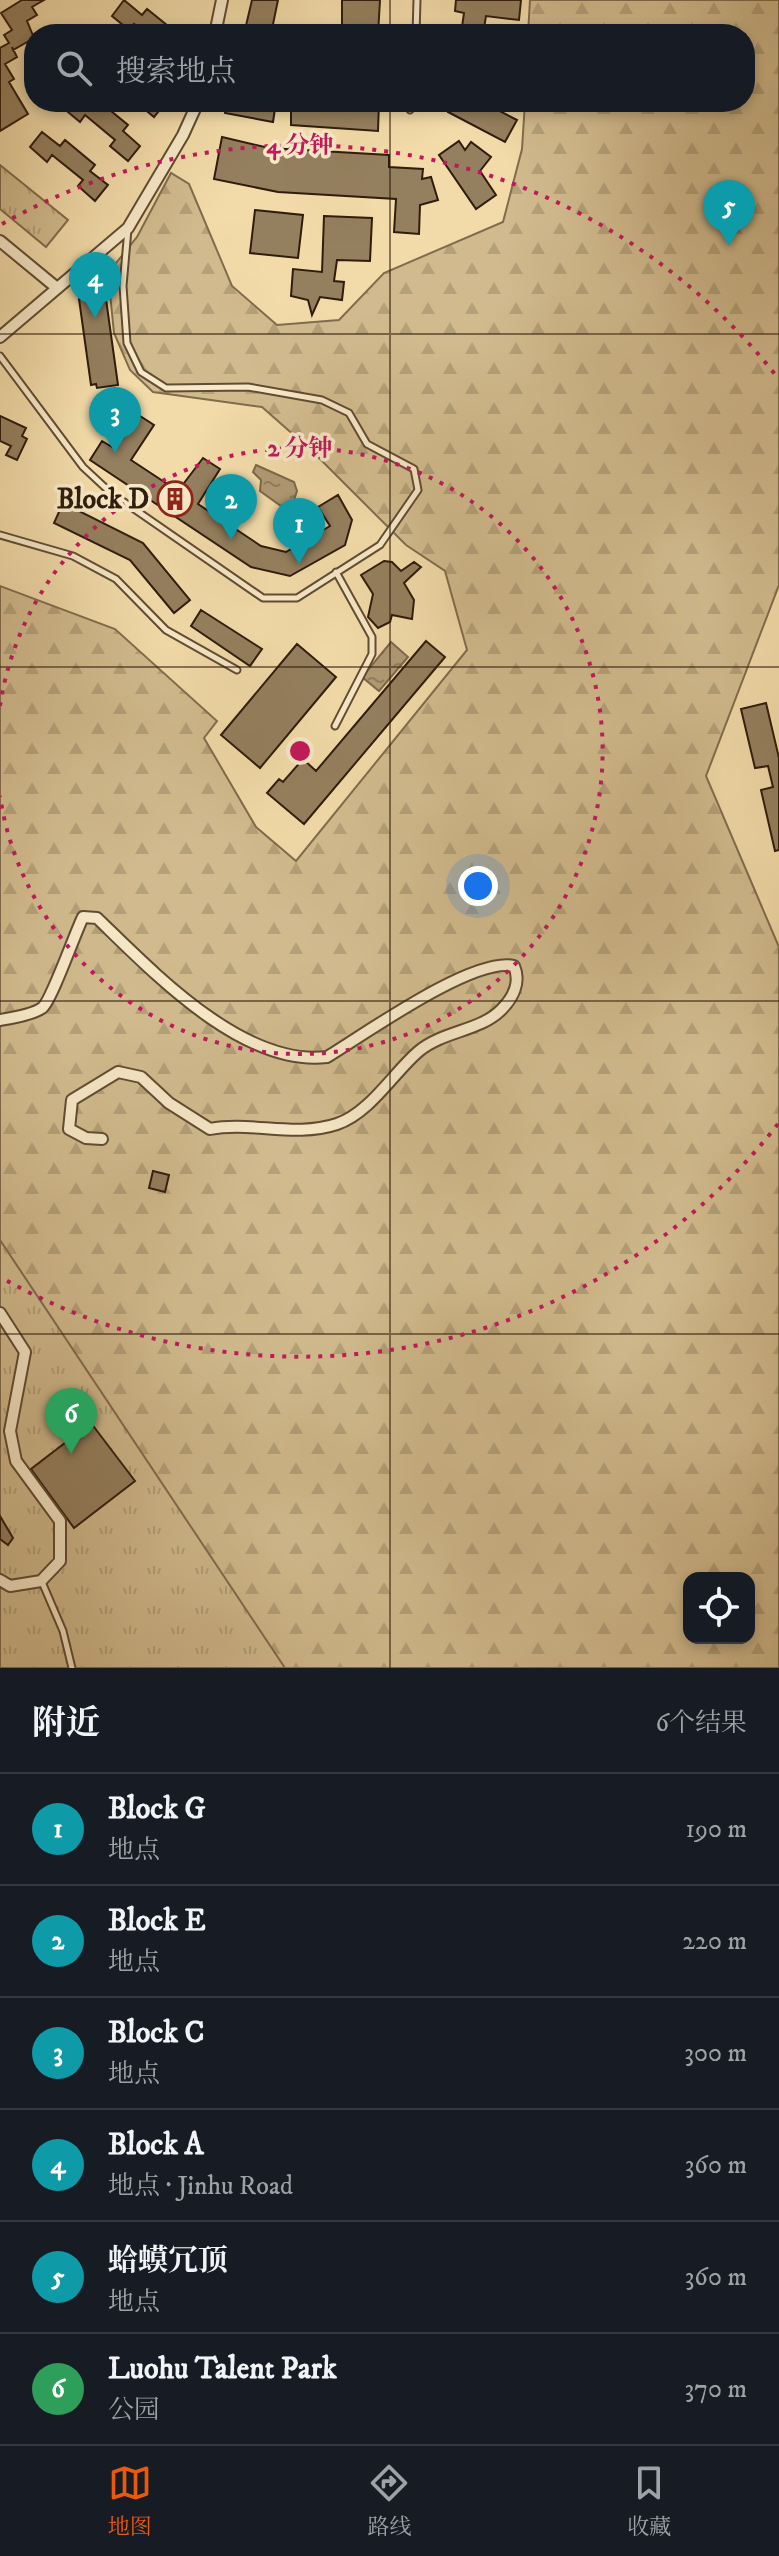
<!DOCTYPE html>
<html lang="zh">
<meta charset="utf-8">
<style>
body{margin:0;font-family:"IM FELL DW Pica","Noto Serif SC",serif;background:#242831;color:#f1f3f6}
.controls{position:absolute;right:24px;bottom:24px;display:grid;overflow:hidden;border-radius:16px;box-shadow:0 4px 12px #0003}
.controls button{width:72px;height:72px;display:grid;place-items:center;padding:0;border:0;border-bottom:2px solid #363941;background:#171b24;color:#f1f3f6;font:40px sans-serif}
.you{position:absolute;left:478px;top:886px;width:28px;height:28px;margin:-20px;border:6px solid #fff;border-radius:50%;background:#1a73e8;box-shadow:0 0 0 12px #1a73e833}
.badge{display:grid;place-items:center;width:52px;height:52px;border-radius:50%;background:#ea580c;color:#fff;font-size:26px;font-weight:700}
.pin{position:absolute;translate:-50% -66px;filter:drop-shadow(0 2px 4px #0008)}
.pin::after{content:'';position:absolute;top:42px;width:28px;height:24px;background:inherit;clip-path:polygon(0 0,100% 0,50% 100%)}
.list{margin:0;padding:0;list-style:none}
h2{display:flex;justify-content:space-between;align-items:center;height:104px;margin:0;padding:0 32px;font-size:34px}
h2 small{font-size:26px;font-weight:400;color:#9ea1a6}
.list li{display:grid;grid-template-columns:52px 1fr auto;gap:24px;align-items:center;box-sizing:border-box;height:112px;padding:0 32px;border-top:2px solid #363941}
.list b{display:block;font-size:30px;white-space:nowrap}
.list p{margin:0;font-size:26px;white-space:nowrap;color:#9ea1a6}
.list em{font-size:26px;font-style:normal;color:#9ea1a6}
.icon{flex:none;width:44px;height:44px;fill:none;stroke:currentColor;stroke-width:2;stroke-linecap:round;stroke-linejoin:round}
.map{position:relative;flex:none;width:779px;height:1668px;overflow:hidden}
.search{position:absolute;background:#171b24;box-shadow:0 4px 12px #0003;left:24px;right:24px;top:24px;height:88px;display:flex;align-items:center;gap:20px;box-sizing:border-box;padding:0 28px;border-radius:32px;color:#9ea1a6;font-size:30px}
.sheet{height:776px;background:#171b24}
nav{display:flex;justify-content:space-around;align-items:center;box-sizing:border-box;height:112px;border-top:2px solid #363941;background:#171b24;font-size:22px;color:#9ea1a6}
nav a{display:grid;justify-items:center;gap:4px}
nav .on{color:#ea580c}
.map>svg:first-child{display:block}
</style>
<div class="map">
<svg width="779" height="1668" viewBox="0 0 779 1668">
<defs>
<pattern id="forest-firs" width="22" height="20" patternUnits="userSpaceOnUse" patternTransform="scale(2)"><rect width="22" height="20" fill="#d1bb8e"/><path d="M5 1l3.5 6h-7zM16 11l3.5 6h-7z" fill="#b4a079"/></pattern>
<pattern id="park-tufts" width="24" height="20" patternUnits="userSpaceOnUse" patternTransform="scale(2)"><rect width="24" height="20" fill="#d1bb8e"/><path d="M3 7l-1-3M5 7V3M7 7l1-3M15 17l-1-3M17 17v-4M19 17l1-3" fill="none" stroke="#b4a079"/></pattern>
<pattern id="water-ripples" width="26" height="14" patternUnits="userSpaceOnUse" patternTransform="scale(2)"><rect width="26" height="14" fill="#b09a74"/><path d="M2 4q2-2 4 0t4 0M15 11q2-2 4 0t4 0" fill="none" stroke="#907d5e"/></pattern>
</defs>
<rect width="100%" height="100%" fill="#f2dba9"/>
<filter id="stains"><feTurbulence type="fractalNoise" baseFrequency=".0025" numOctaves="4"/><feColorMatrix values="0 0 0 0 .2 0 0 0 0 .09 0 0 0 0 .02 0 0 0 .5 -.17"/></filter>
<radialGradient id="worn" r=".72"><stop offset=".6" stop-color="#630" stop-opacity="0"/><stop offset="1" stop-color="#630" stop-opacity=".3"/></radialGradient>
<path fill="url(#forest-firs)" stroke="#806c4d" stroke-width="2" fill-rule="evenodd" d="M530,0H779V585L706,776L779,947V1668H0V586L115,629L217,721L204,738L256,827L296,861L467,650L445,571L406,545L313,452L262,407L153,392L130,370L114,333L108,273L137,237L171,173L189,184L232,286L277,325L339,320L384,273L503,222L522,149L525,102H745V34H528ZM689,1578H749V1638H689Z"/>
<path fill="url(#park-tufts)" stroke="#806c4d" stroke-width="2" d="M0,165L68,220L46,247L0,209Z
M0,1240L285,1668H0Z"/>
<path fill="url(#water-ripples)" stroke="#7c684a" stroke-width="2" d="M256,465L294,482L297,491L294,500L281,506L260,491L261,480L253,472Z
M391,642L408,657L379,691L362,677Z"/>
<path fill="#947f5e" stroke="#2f1c0c" stroke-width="2" d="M22,0H44L32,7L37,15L27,21L34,38L13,50L12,47L17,57L5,64L14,79L9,82L28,114L0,131V48L9,43L4,35L12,30L1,13Z
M124,0L142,15L147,9L178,34H146L134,24L129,30L112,16Z
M252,0H278L271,34H244Z
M342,0H380L378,34H342Z
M456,0H521L519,20L486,16L483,34H461L464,13L455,11Z
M56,102H87L93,106L100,102L128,125L123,131L140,146L128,161L110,146L115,140L85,115L80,122Z
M136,102H166L154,117Z
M227,102H276L273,122L225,113Z
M291,102H379L378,131L291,125Z
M453,102H490L488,105L517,120L505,142L448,112Z
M42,132L60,146L65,140L95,165L90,171L108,185L95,201L78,186L83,180L52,155L47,162L30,147Z
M222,137L269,148L389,155V167L423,169L422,179L431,177L438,200L420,205L419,234L394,232L396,199L278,192L214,179Z
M459,141L465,150L471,142L491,157L480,171L496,195L476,209L439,155Z
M255,210L303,215L298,258L250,253Z
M324,216L372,218L370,261L337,260L334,281L344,282L342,300L320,297L312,315L308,300L291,296L293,269L322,272Z
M105,292L118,385L97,388L96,384L91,385L79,299L85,298L84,294Z
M137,414L154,425L131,460L178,491L203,458L220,469L198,504L261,546L286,552L330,526L318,507L338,495L352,520L345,545L290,576L251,567L90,460L102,441L112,447Z
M0,416L26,428L22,436L27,439L17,460L6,455L11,446L0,441Z
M63,503L143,543L190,600L174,613L130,560L54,523Z
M384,561L392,562L401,571L414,562L421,567L404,583L414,600L412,619L392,615L390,622L378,628L368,617L373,594L361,575Z
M201,610L262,649L250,666L191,626Z
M426,641L445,657L304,824L267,793L279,779L283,782L303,759L316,771Z
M297,644L336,677L260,768L221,735Z
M766,703L779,758V850L775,851L761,790L773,787L768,766L755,768L741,709Z
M153,1171L169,1175L165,1192L149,1188Z
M91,1423L135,1481L74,1528L31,1469Z
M0,1516L13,1538L8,1545L0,1539Z"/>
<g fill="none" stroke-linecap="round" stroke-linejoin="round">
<defs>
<path id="service" d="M416,34L417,0
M410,110L411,102
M0,356L83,467L111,493L263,598H297L380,545L418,490L414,469L367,444L349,413L322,400L248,387L166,388L141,372L127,343L123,286L128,229
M0,535L73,556L116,579L166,630L237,670
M335,726L372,654V637L336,572
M42,1582L63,1631L72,1668"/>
<path id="minor" d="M215,34L222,0
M0,241L57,288
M0,337L128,228L183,135L198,102
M0,1020C12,1018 32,1015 42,1008C51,1002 75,933 83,917L97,918C154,973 243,1067 327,1057C365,1034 474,956 514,966C521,982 513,998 501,1010C480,1031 443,1031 419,1051C394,1072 370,1113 337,1124C295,1138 251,1121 210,1129L169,1103L141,1077L118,1072L72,1100L69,1129L86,1138L102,1139
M0,1313L25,1352L10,1431L16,1461L60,1521V1561L41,1581L10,1586L0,1580"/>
</defs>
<use href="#service" stroke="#604c33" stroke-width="9"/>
<use href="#minor" stroke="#604c33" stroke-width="14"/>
<use href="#service" stroke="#f7e8c7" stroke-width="5"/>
<use href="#minor" stroke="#f7e8c7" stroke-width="10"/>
</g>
<path fill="none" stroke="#2f1c0c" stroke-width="2" stroke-opacity="0.55" d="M390,0V34M390,102V1668M0,334H779M0,667H779M0,1001H779M0,1334H779"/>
<g fill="none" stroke="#c2185b" stroke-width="4" stroke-dasharray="4 8">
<path d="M0 706A303 303 0 1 1 0 796"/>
<path d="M778 1124A606 606 0 0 1 2 1278M2 224A606 606 0 0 1 778 378"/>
</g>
<defs>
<symbol id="building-ring" viewBox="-11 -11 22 22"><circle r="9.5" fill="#f7e8c7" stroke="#8f2418" stroke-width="1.5"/><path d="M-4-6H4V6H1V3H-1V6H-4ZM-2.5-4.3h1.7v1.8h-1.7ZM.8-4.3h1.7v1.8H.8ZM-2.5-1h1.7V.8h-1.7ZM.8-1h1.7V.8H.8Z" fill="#8f2418"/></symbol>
</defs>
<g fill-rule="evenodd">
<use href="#building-ring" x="155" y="479" width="40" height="40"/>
</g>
<g text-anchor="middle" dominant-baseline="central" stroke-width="7" stroke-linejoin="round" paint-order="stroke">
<g font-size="28" font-weight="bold" fill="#2f1c0c" stroke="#f7e8c7" text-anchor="end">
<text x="149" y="499">Block D</text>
</g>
</g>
<circle cx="300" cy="751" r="12" fill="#c2185b" stroke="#f7e8c7" stroke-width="4"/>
<g font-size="24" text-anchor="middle" font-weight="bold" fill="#c2185b" stroke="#f7e8c7" stroke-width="7" stroke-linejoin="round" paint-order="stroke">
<text x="300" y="153">4 分钟</text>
<text x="300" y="456">2 分钟</text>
</g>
<rect width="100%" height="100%" filter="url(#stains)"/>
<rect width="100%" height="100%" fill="url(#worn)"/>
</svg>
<div class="controls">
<button><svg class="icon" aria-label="locate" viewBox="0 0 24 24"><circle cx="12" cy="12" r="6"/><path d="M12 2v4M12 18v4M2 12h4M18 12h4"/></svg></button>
</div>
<div class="you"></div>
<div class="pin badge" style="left:299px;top:564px;background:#0f9aa8">1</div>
<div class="pin badge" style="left:231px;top:540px;background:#0f9aa8">2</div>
<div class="pin badge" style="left:115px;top:453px;background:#0f9aa8">3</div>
<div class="pin badge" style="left:95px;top:318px;background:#0f9aa8">4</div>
<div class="pin badge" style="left:729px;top:246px;background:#0f9aa8">5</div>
<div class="pin badge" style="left:71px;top:1454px;background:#2e9e5b">6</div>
<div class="search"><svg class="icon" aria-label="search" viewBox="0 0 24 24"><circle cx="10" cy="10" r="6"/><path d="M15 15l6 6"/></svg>搜索地点</div>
</div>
<section class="sheet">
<h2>附近<small>6个结果</small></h2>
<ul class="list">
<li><span class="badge" style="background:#0f9aa8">1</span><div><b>Block G</b><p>地点</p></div><em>190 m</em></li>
<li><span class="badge" style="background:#0f9aa8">2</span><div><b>Block E</b><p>地点</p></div><em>220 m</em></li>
<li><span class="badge" style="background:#0f9aa8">3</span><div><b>Block C</b><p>地点</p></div><em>300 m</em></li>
<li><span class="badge" style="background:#0f9aa8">4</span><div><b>Block A</b><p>地点 · Jinhu Road</p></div><em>360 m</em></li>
<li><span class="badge" style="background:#0f9aa8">5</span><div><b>蛤蟆冗顶</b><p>地点</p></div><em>360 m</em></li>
<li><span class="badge" style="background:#2e9e5b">6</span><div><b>Luohu Talent Park</b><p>公园</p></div><em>370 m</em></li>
</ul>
</section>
<nav>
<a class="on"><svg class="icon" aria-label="map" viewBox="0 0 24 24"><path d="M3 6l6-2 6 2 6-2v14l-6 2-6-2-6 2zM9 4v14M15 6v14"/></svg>地图</a>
<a><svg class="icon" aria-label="directions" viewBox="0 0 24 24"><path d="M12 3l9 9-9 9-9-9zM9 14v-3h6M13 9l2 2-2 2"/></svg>路线</a>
<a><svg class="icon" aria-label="saved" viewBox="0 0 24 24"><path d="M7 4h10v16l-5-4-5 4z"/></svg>收藏</a>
</nav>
